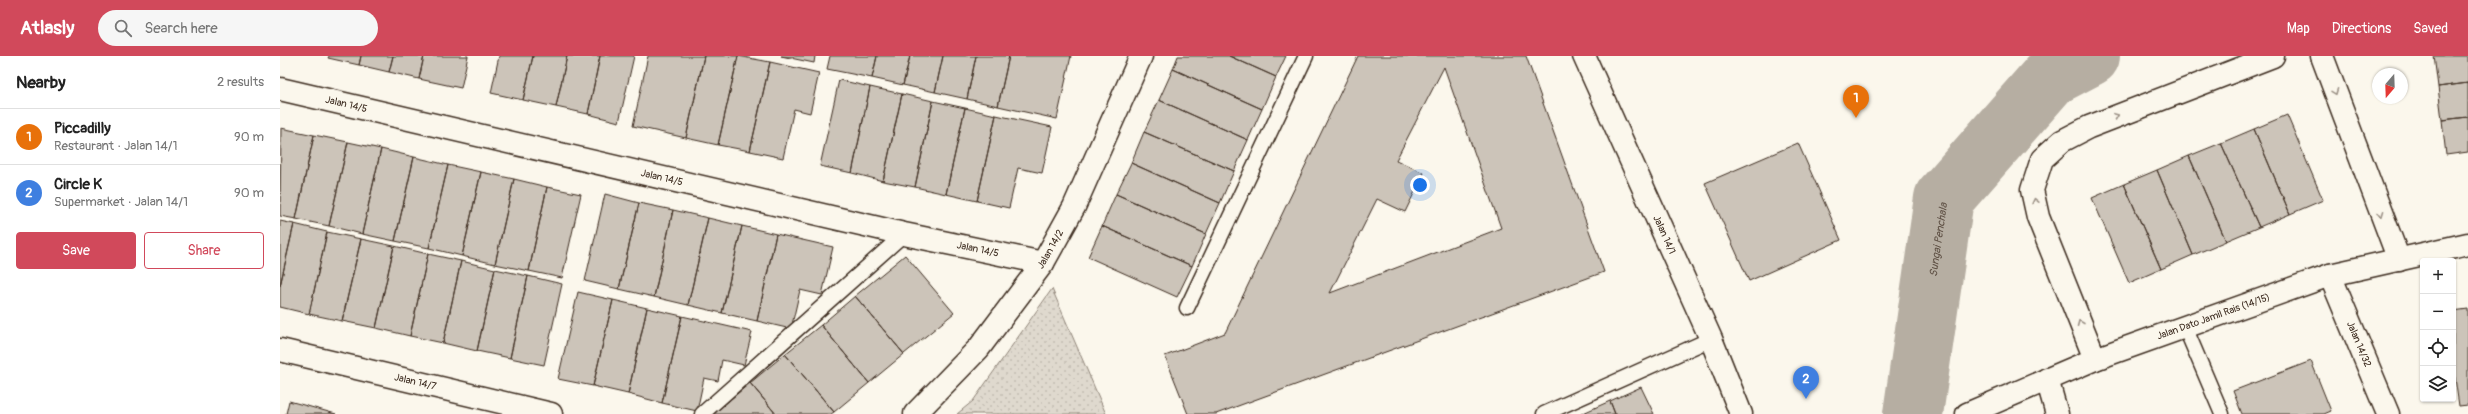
<!DOCTYPE html>
<meta charset="utf-8">
<style>
body{margin:0;font-family:Pangolin,sans-serif;background:#f6f6f6;color:#222}
.controls{position:absolute;right:12px;bottom:12px;display:grid;overflow:hidden;border-radius:4px;box-shadow:0 1px 3px #0004}
.controls button{width:36px;height:36px;display:grid;place-items:center;padding:0;border:0;border-bottom:1px solid #e0e0e0;background:#fff;color:#222;font:20px sans-serif}
.compass{position:absolute;left:2092px;top:12px;width:36px;height:36px;border-radius:50%;background:#fff;box-shadow:0 1px 3px #0004;rotate:199deg}
.you{position:absolute;left:1140px;top:129px;width:14px;height:14px;margin:-10px;border:3px solid #fff;border-radius:50%;background:#1a73e8;box-shadow:0 0 0 6px #1a73e833}
.badge{display:grid;place-items:center;width:26px;height:26px;border-radius:50%;background:#d1495b;color:#fff;font-size:13px;font-weight:700}
.pin{position:absolute;translate:-50% -33px;filter:drop-shadow(0 1px 2px #0008)}
.pin::after{content:'';position:absolute;top:21px;width:14px;height:12px;background:inherit;clip-path:polygon(0 0,100% 0,50% 100%)}
.list{margin:0;padding:0;list-style:none}
h2{display:flex;justify-content:space-between;align-items:center;height:52px;margin:0;padding:0 16px;font-size:17px}
h2 small{font-size:13px;font-weight:400;color:#767676}
.list li{display:grid;grid-template-columns:26px 1fr auto;gap:12px;align-items:center;box-sizing:border-box;height:56px;padding:0 16px;border-top:1px solid #e0e0e0}
.list b{display:block;font-size:15px;white-space:nowrap}
.list p{margin:0;font-size:13px;white-space:nowrap;color:#767676}
.list em{font-size:13px;font-style:normal;color:#767676}
.actions{display:flex;gap:8px;padding:12px 16px}
.actions a{flex:1;padding:9px 0;border:1px solid #d1495b;border-radius:4px;text-align:center;font-size:14px;color:#d1495b}
.actions .main{background:#d1495b;color:#fff}
.icon{flex:none;width:22px;height:22px;fill:none;stroke:currentColor;stroke-width:2;stroke-linecap:round;stroke-linejoin:round}
.map{position:relative;flex:none;width:2188px;height:358px;overflow:hidden}
header{display:flex;align-items:center;gap:24px;box-sizing:border-box;height:56px;padding:0 20px;background:#d1495b;color:#fff}
header strong{font-size:19px}
nav{display:flex;gap:22px;margin-inline-start:auto;font-size:14px}
.search{width:280px;height:36px;background:#f6f6f6;display:flex;align-items:center;gap:10px;box-sizing:border-box;padding:0 14px;border-radius:22px;color:#767676;font-size:15px}
main{display:flex}
aside{flex:1;background:#fff}
.map>svg:first-child{display:block}
</style>
<header>
<strong>Atlasly</strong>
<div class="search"><svg class="icon" aria-label="search" viewBox="0 0 24 24"><circle cx="10" cy="10" r="6"/><path d="M15 15l6 6"/></svg>Search here</div>
<nav><a>Map</a><a>Directions</a><a>Saved</a></nav>
</header>
<main>
<aside>
<h2>Nearby<small>2 results</small></h2>
<ul class="list">
<li><span class="badge" style="background:#e8710a">1</span><div><b>Piccadilly</b><p>Restaurant · Jalan 14/1</p></div><em>90 m</em></li>
<li><span class="badge" style="background:#3f7fe0">2</span><div><b>Circle K</b><p>Supermarket · Jalan 14/1</p></div><em>90 m</em></li>
</ul>
<div class="actions"><a class="main">Save</a><a>Share</a></div>
</aside>
<div class="map">
<svg width="2188" height="358" viewBox="0 0 2188 358">
<defs>
<pattern id="grass-dots" width="8" height="8" patternUnits="userSpaceOnUse"><rect width="8" height="8" fill="#dfd9ce"/><path d="M2 2h.1M6 6h.1" fill="none" stroke="#c0bab0" stroke-width="1.8" stroke-linecap="round"/></pattern>
</defs>
<rect width="100%" height="100%" fill="#fbf7ec"/>
<filter id="ink" filterUnits="userSpaceOnUse"><feTurbulence type="fractalNoise" baseFrequency=".025" numOctaves="2"/><feDisplacementMap in="SourceGraphic" scale="8" xChannelSelector="R" yChannelSelector="G"/><feConvolveMatrix kernelMatrix="1 2 1 2 8 2 1 2 1" color-interpolation-filters="sRGB"/></filter>
<g filter="url(#ink)">
<path fill="url(#grass-dots)" stroke="#8d8276" d="M772,233L826,358H677L693,345Z"/>
<g fill="none" stroke-linecap="round" stroke-linejoin="round">
<path stroke="#b6aea2" stroke-width="60" id="s1" d="M1633,358L1664,142L1770,21L1810,0"/>
</g>
<path fill="#ccc4b9" stroke="#3b2a1e" fill-rule="evenodd" d="M49,0H81L79,9L48,2Z
M81,0H113L109,16L79,9Z
M113,0H144L139,23L109,16Z
M144,0H188L181,32L139,23Z
M219,0H253L243,44L211,37Z
M253,0H287L276,51L243,44Z
M287,0H320L308,58L276,51Z
M320,0H354L339,66L308,58Z
M368,0H424L406,82L353,70Z
M424,0H458L438,89L406,82Z
M458,0L490,6L470,95L438,89Z
M501,0H535L534,7Z
M550,0H597L592,22L547,13Z
M597,0H630L623,29L592,22Z
M630,0H663L655,36L623,29Z
M663,0H696L687,43L655,36Z
M696,0H729L718,50L687,43Z
M729,0H791L777,63L718,50Z
M898,0H949L996,21L982,53L893,13Z
M949,0H1006L996,21Z
M1078,0H1246L1324,216L936,358H908L885,300L945,277ZM1164,11L1221,172L1050,237L1097,143L1125,156L1144,117L1116,104Z
M2154,0H2188V27L2158,31Z
M490,6L539,17L530,57L514,53L503,102L470,95Z
M893,13L982,53L968,84L879,44Z
M559,24L590,31L572,117L540,110Z
M2188,27V61L2162,64L2158,31Z
M590,31L622,38L603,125L572,117Z
M622,38L653,45L635,131L603,125Z
M879,44L968,84L954,115L864,76Z
M653,45L685,52L666,138L635,131Z
M685,52L716,59L697,145L666,138Z
M716,59L772,71L762,117L738,112L729,152L697,145Z
M2007,59L2043,144L2010,158L1974,73Z
M2188,61V96L2166,99L2162,64Z
M1,72L34,79L16,163L0,160Z
M1974,73L2010,158L1979,171L1941,87Z
M864,76L954,115L940,147L851,107Z
M34,79L68,86L49,170L16,163Z
M68,86L101,93L82,178L49,170Z
M1518,87L1561,184L1469,225L1425,127Z
M1941,87L1979,171L1946,185L1909,100Z
M101,93L134,101L115,185L82,178Z
M1909,100L1946,185L1913,199L1877,114Z
M134,101L168,109L149,192L115,185Z
M851,107L940,147L926,178L836,138Z
M168,109L201,116L182,200L149,192Z
M1877,114L1913,199L1881,213L1844,128Z
M201,116L234,123L215,208L182,200Z
M234,123L267,131L249,215L215,208Z
M1844,128L1881,213L1849,227L1812,142Z
M267,131L301,138L282,222L249,215Z
M325,138L359,147L339,233L305,225Z
M836,138L926,178L912,210L822,170Z
M359,147L393,154L374,241L339,233Z
M393,154L428,162L408,249L374,241Z
M428,162L462,170L442,257L408,249Z
M0,165L14,168L0,230Z
M14,168L47,176L29,258L0,251V230Z
M462,170L496,178L477,265L442,257Z
M822,170L912,210L897,241L808,201Z
M47,176L81,183L62,265L29,258Z
M496,178L553,191L542,239L520,234L511,273L477,265Z
M81,183L114,190L96,272L62,265Z
M114,190L148,198L130,280L96,272Z
M148,198L181,205L163,287L130,280Z
M625,199L674,257L624,298L575,240Z
M181,205L215,213L197,295L163,287Z
M215,213L248,220L230,302L197,295Z
M248,220L282,228L264,309L230,302Z
M298,236L333,244L313,330L278,323Z
M575,240L624,298L589,327L541,269Z
M333,244L367,252L348,338L313,330Z
M367,252L402,260L382,347L348,338Z
M2188,253V349L2179,350L2173,308V255Z
M402,260L472,276L464,309L442,304L438,325L424,322L417,355L382,347Z
M541,269L589,327L554,356L505,298Z
M505,298L554,356L551,358H496L470,327Z
M2031,305L2051,355L2044,358H1962L1953,335Z
M470,327L496,358H433Z
M1361,331L1374,358H1335L1330,345Z
M9,345L56,358H6Z
M1330,345L1335,358H1301Z"/>
<g fill="none" stroke-linecap="round" stroke-linejoin="round">
<defs>
<path id="lane" d="M907,252L1026,0
M1905,271L1942,358
M422,358L624,178
M1264,358L1431,283"/>
<g id="street">
<path id="s2" d="M1304,0L1431,283L1461,358"/>
<path d="M2042,0L2119,204"/>
<path id="s3" d="M0,33L624,178L763,207"/>
<path id="s4" d="M2050,219L2108,358"/>
<path id="s5" d="M0,294L271,358"/>
<path d="M1815,303L1758,161L1752,134L1762,103L1782,85L1809,71L1993,0"/>
<path d="M1767,323L1777,358"/>
<path id="s6" d="M635,358L699,292L763,207L794,151L861,0"/>
<path id="s7" d="M1687,358L1815,303L2050,219L2188,188"/>
</g>
</defs>
<use href="#lane" stroke="#3b2a1e" stroke-width="17"/>
<use href="#street" stroke="#3b2a1e" stroke-width="25"/>
<use href="#lane" stroke="#fbf7ec" stroke-width="14"/>
<use href="#street" stroke="#fbf7ec" stroke-width="22"/>
</g>
<defs><path id="oneway-chevron" d="M-2-3.5L2.5 0L-2 3.5" fill="none" stroke-width="1.6" stroke-linecap="round" stroke-linejoin="round"/></defs>
<g stroke="#9b9085">
<use href="#oneway-chevron" transform="translate(2055 36) rotate(69)"/>
<use href="#oneway-chevron" transform="translate(1836 60) rotate(-21)"/>
<use href="#oneway-chevron" transform="translate(1755 145) rotate(-103)"/>
<use href="#oneway-chevron" transform="translate(2101 158) rotate(69)"/>
<use href="#oneway-chevron" transform="translate(1800 267) rotate(-112)"/>
</g>
</g>
<g text-anchor="middle" dominant-baseline="central" stroke-width="4" stroke-linejoin="round" paint-order="stroke">
<g font-size="10" fill="#3b2a1e" stroke="#fbf7ec">
<text stroke="none"><textPath href="#s3" startOffset="68">Jalan 14/5</textPath></text>
<text stroke="none"><textPath href="#s3" startOffset="392">Jalan 14/5</textPath></text>
<text stroke="none"><textPath href="#s2" startOffset="196">Jalan 14/1</textPath></text>
<text stroke="none"><textPath href="#s3" startOffset="716">Jalan 14/5</textPath></text>
<text stroke="none"><textPath href="#s6" startOffset="214">Jalan 14/2</textPath></text>
<text stroke="none"><textPath href="#s7" startOffset="265">Jalan Dato Jamil Rais (14/15)</textPath></text>
<text stroke="none"><textPath href="#s4" startOffset="75">Jalan 14/32</textPath></text>
<text stroke="none"><textPath href="#s5" startOffset="139">Jalan 14/7</textPath></text>
</g>
<g font-size="11" font-style="italic" fill="#605246" stroke="#fbf7ec">
<text stroke="none"><textPath href="#s1" startOffset="176">Sungai Penchala</textPath></text>
</g>
</g>
</svg>
<div class="controls">
<button>+</button>
<button>−</button>
<button><svg class="icon" aria-label="locate" viewBox="0 0 24 24"><circle cx="12" cy="12" r="6"/><path d="M12 2v4M12 18v4M2 12h4M18 12h4"/></svg></button>
<button><svg class="icon" aria-label="layers" viewBox="0 0 24 24"><path d="M12 4l9 5-9 5-9-5zM3 14l9 5 9-5"/></svg></button>
</div>
<svg class="compass" viewBox="-18 -18 36 36"><path d="M0-13l5 13h-10z" fill="#e53935"/><path d="M0 13l5-13h-10z" fill="#767676"/></svg>
<div class="you"></div>
<div class="pin badge" style="left:1576px;top:62px;background:#e8710a">1</div>
<div class="pin badge" style="left:1526px;top:343px;background:#3f7fe0">2</div>
</div>
</main>
